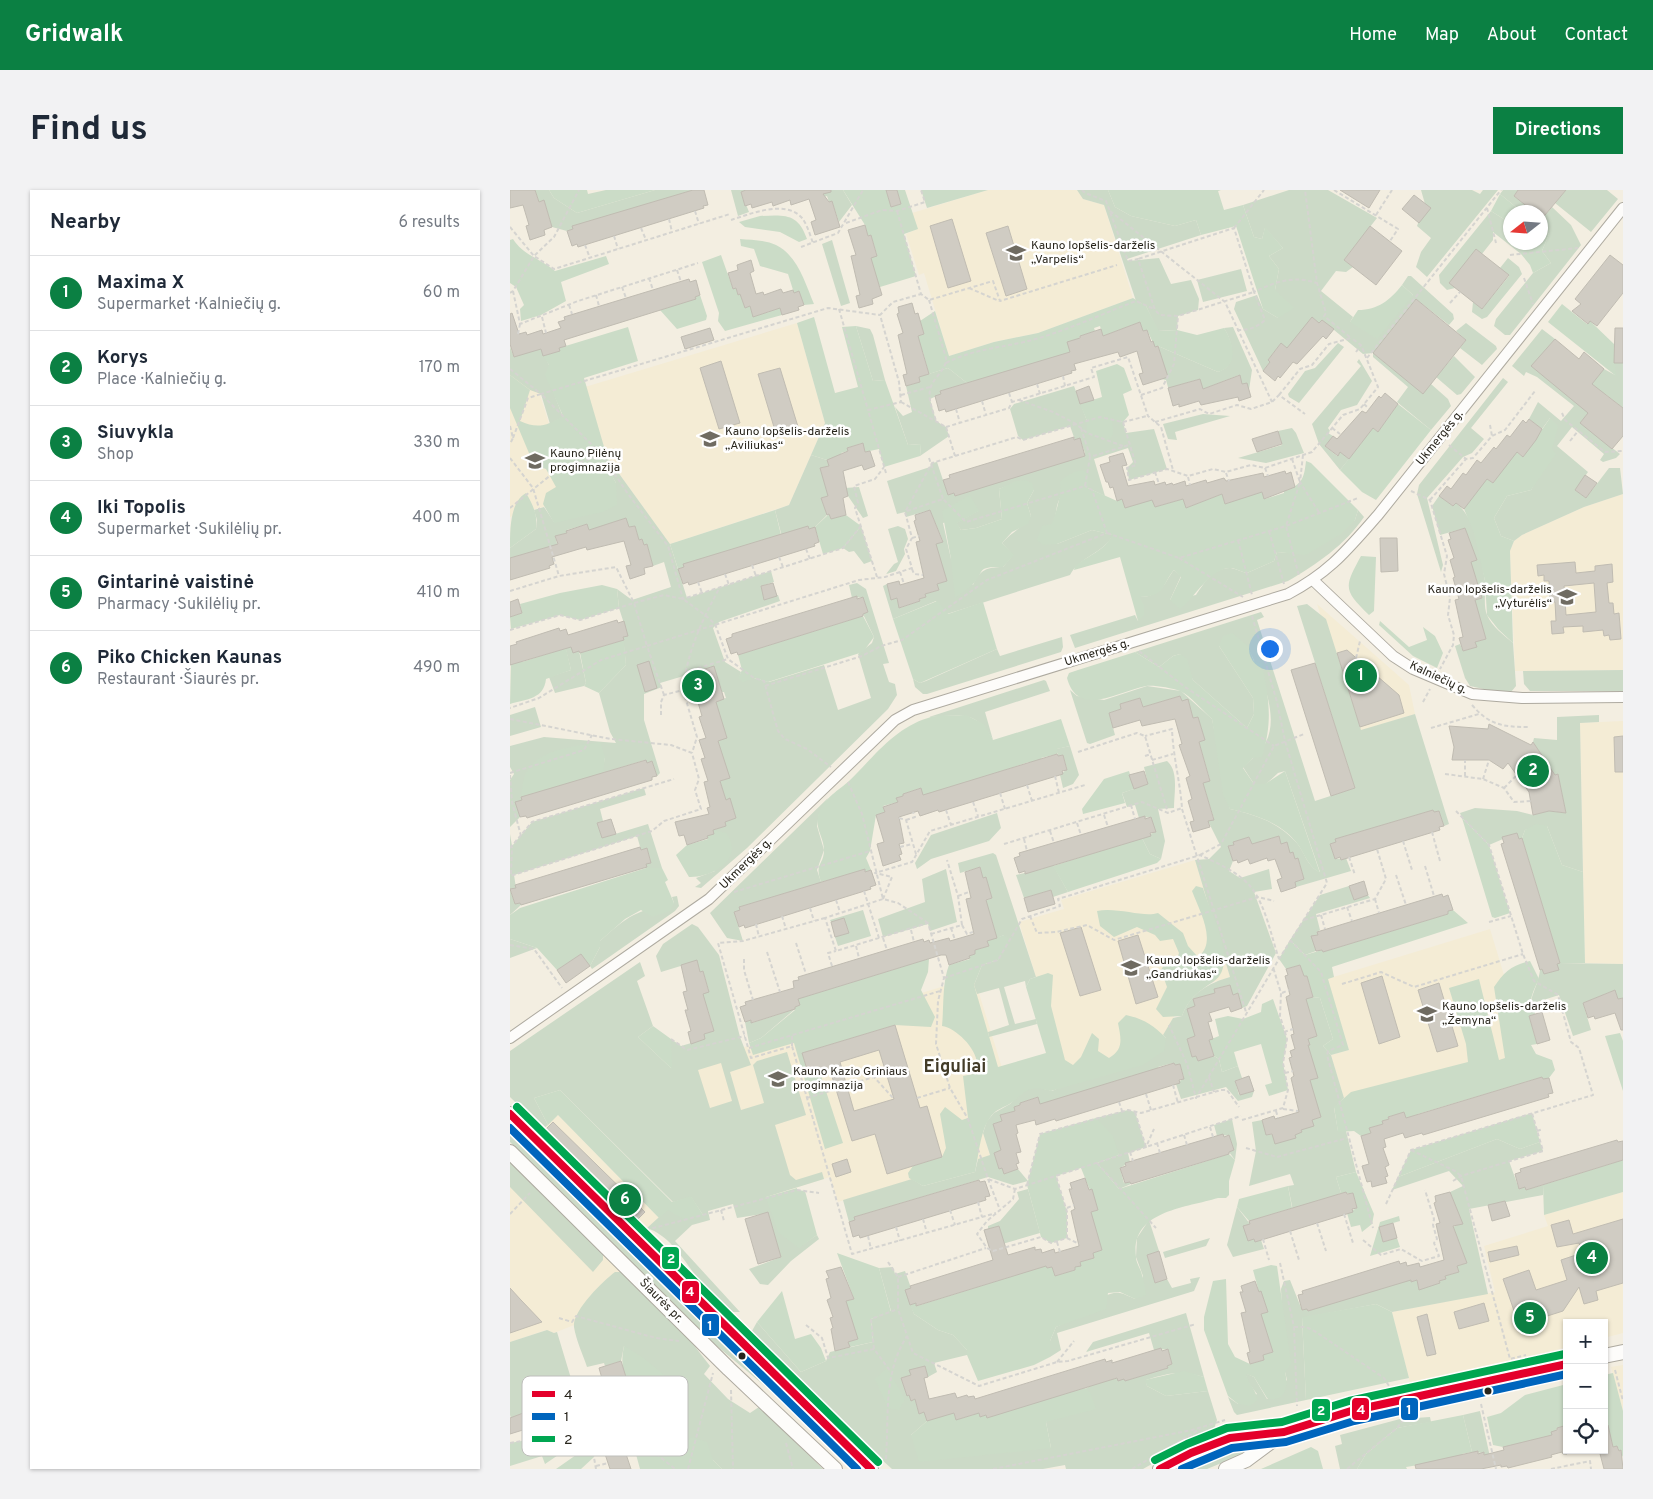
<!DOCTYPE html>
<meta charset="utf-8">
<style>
body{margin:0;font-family:Overpass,sans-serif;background:#f2f2f3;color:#1f2937}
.controls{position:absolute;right:15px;bottom:15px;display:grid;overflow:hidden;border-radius:0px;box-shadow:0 1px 4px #0004}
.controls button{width:45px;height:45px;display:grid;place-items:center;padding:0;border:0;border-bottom:1px solid #e0e1e3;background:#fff;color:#1f2937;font:25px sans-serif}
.compass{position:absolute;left:993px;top:15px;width:45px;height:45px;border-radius:50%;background:#fff;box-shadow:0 1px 4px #0004;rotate:253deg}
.you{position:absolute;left:759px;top:458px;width:18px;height:18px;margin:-12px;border:4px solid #fff;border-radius:50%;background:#1a73e8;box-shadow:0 0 0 8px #1a73e833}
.badge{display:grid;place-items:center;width:32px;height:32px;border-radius:50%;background:#0b8043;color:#fff;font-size:16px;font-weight:700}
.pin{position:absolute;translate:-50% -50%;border:2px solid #fff;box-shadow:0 1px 5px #0006}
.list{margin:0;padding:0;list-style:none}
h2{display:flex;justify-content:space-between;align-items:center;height:65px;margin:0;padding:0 20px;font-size:21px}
h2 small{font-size:16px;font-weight:400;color:#747a83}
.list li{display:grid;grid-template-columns:32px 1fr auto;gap:15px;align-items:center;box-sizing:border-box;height:75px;padding:0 20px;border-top:1px solid #e0e1e3}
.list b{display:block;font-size:19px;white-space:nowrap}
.list p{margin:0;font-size:16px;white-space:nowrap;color:#747a83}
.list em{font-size:16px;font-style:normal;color:#747a83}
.icon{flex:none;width:28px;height:28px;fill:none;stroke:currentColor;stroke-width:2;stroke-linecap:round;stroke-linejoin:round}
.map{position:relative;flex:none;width:1113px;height:1279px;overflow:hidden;border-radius:0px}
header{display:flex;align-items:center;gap:30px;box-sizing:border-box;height:70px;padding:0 25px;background:#0b8043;color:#fff}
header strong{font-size:24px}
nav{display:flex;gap:28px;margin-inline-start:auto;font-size:18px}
.intro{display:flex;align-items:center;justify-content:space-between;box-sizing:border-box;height:120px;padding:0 30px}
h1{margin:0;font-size:35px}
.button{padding:12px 22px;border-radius:0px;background:#0b8043;color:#fff;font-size:18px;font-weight:700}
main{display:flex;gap:30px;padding:0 30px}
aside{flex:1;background:#fff;border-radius:0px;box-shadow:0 1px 4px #0004}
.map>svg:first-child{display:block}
</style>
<header>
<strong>Gridwalk</strong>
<nav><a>Home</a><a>Map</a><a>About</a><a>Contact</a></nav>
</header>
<div class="intro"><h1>Find us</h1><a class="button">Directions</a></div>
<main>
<aside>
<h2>Nearby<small>6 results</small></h2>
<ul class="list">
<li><span class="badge">1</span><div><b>Maxima X</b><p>Supermarket · Kalniečių g.</p></div><em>60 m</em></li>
<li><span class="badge">2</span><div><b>Korys</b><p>Place · Kalniečių g.</p></div><em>170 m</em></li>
<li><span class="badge">3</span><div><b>Siuvykla</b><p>Shop</p></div><em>330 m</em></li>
<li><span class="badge">4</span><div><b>Iki Topolis</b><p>Supermarket · Sukilėlių pr.</p></div><em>400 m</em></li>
<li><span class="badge">5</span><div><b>Gintarinė vaistinė</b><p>Pharmacy · Sukilėlių pr.</p></div><em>410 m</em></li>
<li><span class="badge">6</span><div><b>Piko Chicken Kaunas</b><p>Restaurant · Šiaurės pr.</p></div><em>490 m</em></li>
</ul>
</aside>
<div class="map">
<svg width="1113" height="1279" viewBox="0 0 1113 1279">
<rect width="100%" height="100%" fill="#f3eee1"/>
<path fill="#f4ecd5" d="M478,0H567L573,9L594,15L623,108L528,143L484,152L439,166L414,83L409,85L396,44L407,39L402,23Z
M287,133L315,233L279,315L160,354L97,267L75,197Z
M0,174L27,195L62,308L0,327Z
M1113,304V480L1005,481L1000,361L1004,351L1012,345L1074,317Z
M807,414L899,495L905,524L846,542Z
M1113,531V774L1075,773L1070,533Z
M685,670L720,787L680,799L646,858L556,885L509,732L554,719L551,710Z
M980,739L1019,867L838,922L821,865L839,860L817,789Z
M464,787L501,907L466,918L480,966L328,1012L320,987L243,1011L162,879Z
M48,925L149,1028L133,1043L115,1029L113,1021L29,943Z
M0,971L111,1082L68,1123L64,1135L44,1143L36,1140L0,1152Z
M1113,1002V1143L1094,1148V1133H1057V1157L901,1197L882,1122L985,1102L974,1056L1038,1036L1034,1025Z
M1113,1175V1221L1101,1177Z"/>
<path fill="#ccdac7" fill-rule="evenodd" d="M25,0H39L44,8L67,23L145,0H183L57,41L42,37L34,10L29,12Z
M221,0H236L231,2L239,22L228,26Z
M312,0H333L342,15L329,32L322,11L319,12L317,6L314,7Z
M567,0H598L605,17L621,26L665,36L686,30L691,45L617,69L618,71L649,68L661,94L681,90L689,109L688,120L668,126L667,140L648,141L636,116L626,111L594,15L573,9Z
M779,0H818L867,28L834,70L843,77L836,82L826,81L811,101L843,127L840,132L903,105L892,95L898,86H901L943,124L944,129L939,135L906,109L863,163L913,203L921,194L938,209L941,216L921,240L887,212L898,197L863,167V163L853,164L812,130L809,133L802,127L779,160L771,153L758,170L760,172L753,181L724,119L726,112L747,105L753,119L768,128L765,100L769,79L759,66L773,58L755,38L752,49L744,47L733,15Z
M911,0H962L970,4L973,0H988L917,87L906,77L911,62L921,48L907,36L915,14Z
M993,0H1008L1004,6L1024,22H1012L990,4Z
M1056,0H1097L1108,9L1081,42L1045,13Z
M1042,17L1061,35L1071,55L1000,145H995L984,136L986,129L1023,83L1041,73L1032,61L1039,44L1031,37L1030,28L1032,29Z
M981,21L1000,33L1001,52L1011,53V64L983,42V50L945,98L937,100L930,93L929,85Z
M322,50L340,113L331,116L312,54Z
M998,68L1009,77L1012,84L977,127L972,129L962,122L963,112L972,119L999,86L990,78Z
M731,79L737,101L693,112L687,90Z
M956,133L986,156L987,159L972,175L950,158L956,150L946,141Z
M346,136L360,139L363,145L375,190L363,191Z
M723,137L742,180L739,200L732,194L729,185L693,199L689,189L669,195L670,198L659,201L656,190L651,189L650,185L656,183L648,156L708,182C728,176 723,152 714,138Z
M1032,139L1045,149L1022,176L1066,213L1094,179L1105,185L1104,173H1113V218L1094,203L1070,233L1110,264L1106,268L1093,272L1090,270L1094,264L1062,237L1047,256L1078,282L1065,300L1076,308L1099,278H1110L1113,304L1074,317L1012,345L1004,351L991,346L984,328L997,306L1021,300L1042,259L1040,228L1032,239L1019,229L1028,212L1051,231L1064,216L1027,187L1016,182L1014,186L1002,176Z
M828,153L834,157L789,213L779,207L778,204L795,181L805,178Z
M0,157L4,167L30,157L39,175L44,204L53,227L40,234L31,204L20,200L0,185Z
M944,166L965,187L951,204L947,205L926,187Z
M849,169L862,191L847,215L831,220L818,238L820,241L818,243L823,246L815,256L827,266L830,262L839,269L830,280L809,254L802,234L851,176L847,172Z
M438,178L457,193L430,201L431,204L420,209L426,231L436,237L439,246L410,266L411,254L398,255L385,217L393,226L402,222L396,196L410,192L409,187Z
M993,188L998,192L961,238L974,249L962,263L953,267L917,308L933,375L931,382L907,304L909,295Z
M564,196L577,231L602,229L613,232L616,243L644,239L657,279L619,290L617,278L623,272L618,258L584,269L595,306L578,298V284C560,297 549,300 546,322C543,339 542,336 547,354L582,340L603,345C593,364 570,366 560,385L437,424L426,411L383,429L373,396L377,394L381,409L387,408L390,418L410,411L409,409L416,407L415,404L429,400L427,394L437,391L423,355L433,351L420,320L396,327L395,322L387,324L377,291L420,277L422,273L427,272L438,305L444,303L445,306L575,263L570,249L565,250L560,236L513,250L508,246L500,219L504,214ZM497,296L524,300L517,313L521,326C512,338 502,342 492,353L503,365L493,377C476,377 470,380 463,395L441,369L433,333L468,321L446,333L451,340L466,338L492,329L489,299Z
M693,224L720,226L665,242L667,250L658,249L653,234Z
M782,238L786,243L794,263L756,273L728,268L772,255L768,241Z
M301,265L317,270L319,276L311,278L321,305L311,308L317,325L305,337L299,339L298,337L272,347L265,320L279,315Z
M97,267L160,354L177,408L261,381L264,392L251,396L254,409L268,405L270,411L209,432L203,438L215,472L231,482L229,488H244L259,492L314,475L328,520L361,508L348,464L362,453L364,447L353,424L358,422L353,407L342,408L339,395L347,393L356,399L379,473L373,474L379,492L385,494L387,505L378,519L237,658L191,698L185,697L191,693L186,688L205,681L203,640L216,636L215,632L226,628L220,609L216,610L210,591L219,588L208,551L217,547L204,512L216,508L214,502H212L203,477L183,483L185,489L179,491L177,485L150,493L152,497L134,504V530L150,583L147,586L142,571L137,573L135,570L92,583L95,567L11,607L12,610L6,613L10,627L0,637V590L4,584L0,577V556L34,547L106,553L100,542L89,503L116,475L113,447L118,446L109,418L107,399L122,410L161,397L154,372L143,376L137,354L134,355L132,349L129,350L125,336L119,337L116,328L95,335L80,343L77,334L57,340V343L45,346L48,357L0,368V358L26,339L27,330L24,320L34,317L44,332L106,293L95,274Z
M349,297L358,326L353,328L338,306L335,298Z
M929,306L943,316L946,313C966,328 971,366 975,391C976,401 973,416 977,425C982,437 994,445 1003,453L1006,496L1001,502H987L960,496L955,488L945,456L950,454L953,461L966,457L965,452L976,449L962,411L972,408L966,388L958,373L967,370L955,338L930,345L922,316Z
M848,320L854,327C836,354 806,375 778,391L565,458L560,445L625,425L628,431L630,407C653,406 653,394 664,380L671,386L660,410L686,405C694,393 704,377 721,378C726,379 732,382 737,383L764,371L767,362L779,363L845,330Z
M351,336L362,371L354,374L344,361L339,362L333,358Z
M388,336L395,339L398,349L394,359L395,364L386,381L376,384L384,374L388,372L378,339Z
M797,414L816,429L851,540L905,524L939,634L934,636L929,621L924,622L923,620L826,649V652L820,654L825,669L836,668L841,681L786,697L785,692L794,689L788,668L785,669L783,662L780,663L771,654L769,646L752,651L743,657L739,647L723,652L724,655L718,656L723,671L719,681L730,688L759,679L762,699L744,702L766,763L737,816L732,818L728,803L723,805L719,795L704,799L705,803L683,809L685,816L677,819L687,845L677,849L682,867L686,866L688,871L704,866L709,869L712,882L728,876L732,888L725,891L729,905L744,901L742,907L728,911L716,897L671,909L666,894L674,888L670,874L665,875L663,873L648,877L649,880L621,886L622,889L609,890L530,916L527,907L510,913V915L504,917L505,921L491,925L492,931L483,934L494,960L484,963L489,979L492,978L494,984L508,979L518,991L503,995L478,987L344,1027L345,1030L339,1032L333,1010L402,989L413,996L465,982L468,969L480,965L473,943L477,931L484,923L500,914L514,900L527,897L542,901L656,848L653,845L663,828L672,826C680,803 699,793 720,787L685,670L699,669L711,657L698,631L704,629L693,593L700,590L689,552L695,550L688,527L683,528L678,510L672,511L670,506L633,517L630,508L610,514L611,519L599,523L605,545L580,554L577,553L560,500L567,506L594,510L637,496L671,501L702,529L720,619C746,625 768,632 786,652C795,662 797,677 810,682L775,581L768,583L755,595L744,594L733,577C741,570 751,562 756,552C770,524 750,482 737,456H709L743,508L744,524L737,538L683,490L670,464L663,466L649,477L625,462L751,422L754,427L747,430L805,611L845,598L787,416Z
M552,447L553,457L551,462L417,504H413L405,497L403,489L410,493L416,491L487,459L490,466Z
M61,454L69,461L76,493L74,496L45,503L39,487L61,480L55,456Z
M1113,480V501H1020L1014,494L1013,481Z
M534,490L536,491L540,501L475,522L483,550C465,519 451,525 419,527Z
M25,517L31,537L0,546V525Z
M1089,525V532L1070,533L1073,682L1052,675L1037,636L1015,640L1012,648L1009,649L1007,643L979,655L952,628L950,623L965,618L1007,621L1023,625L1039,621L1056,623L1048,584L1045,585L1023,552L1024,548L1047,550V527Z
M560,556L569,585L563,594L553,598L550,585L557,579L553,565L548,566L546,559Z
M657,571C669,581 664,603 664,618L648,619L655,651L651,669L640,664L632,648L645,642L641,627L629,628L625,615L617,617L612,603L638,594L634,577Z
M134,598L136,605L90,619L93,631L87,633L92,648L138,634L152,678H136V674L141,673L137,658L131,660L127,646L4,685L6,698L0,700L5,714L10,713L11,715L0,725V644L2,656L22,632Z
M318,608L309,624L307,636L314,660L307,680L312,695L299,696L230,717V720L224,722L233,751L217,748L200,723Z
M487,623L491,638L479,651L421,669L407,679L405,673L421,645Z
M483,663L486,665L526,787L520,789L516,797L515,791L494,797L505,834L526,829L527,834L479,847L478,842L499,835L489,798L467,804L464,795L472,775L488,770L494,745L487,748L481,727L473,712L482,708L476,688H473L470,677L450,683L448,673Z
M542,673L558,702L543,707L541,700L514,708L506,685L532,679Z
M436,679L447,732L420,741L418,734L373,747L368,729L415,712L412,689Z
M839,696L844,710L858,705L860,708L806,724L810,740L807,742L808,745L802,747L806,761L795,765L780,750L810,705Z
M167,706L169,716L165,721L82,779L80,776L90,757V751C119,725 125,721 164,713L162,707Z
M353,720L361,746L328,756L325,747L339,742L334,729L321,732L320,730Z
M182,734L188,737L209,765L230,847L241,875L220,882L231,920L254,913L243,875L247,871L277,862L296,925L265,935L280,985L286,990L312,982L314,989L256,1007L289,1057L307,1045L309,1049L281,1071L258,1095L250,1094L239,1079L271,1067L258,1023L227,1028L223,1014L198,1021L200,1030L182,1035L165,1051L230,1122H219C212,1115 203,1108 196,1100C179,1079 164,1047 137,1038L158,1019L193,1025L181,1007L163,1012L50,900L24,908L38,935L33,939L0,907V861L130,772L135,786L127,791L143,836L128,847L161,878V849L171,856L195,849L194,844L204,841L198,820L190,804L199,801L193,781L190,782L187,771L151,782L146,766L153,754ZM211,873L222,911L200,918L188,880Z
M0,749L27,758L0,768Z
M1050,773L1113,774V808L1108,809L1105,800L1073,813L1081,840L1063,846L1049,805L1024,813L1025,824L1019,826C1019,806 1028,797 1030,780L1032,779L1034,784L1048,780L1047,774Z
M803,807L810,808L823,849L813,856L821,865L834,908L824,918L828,941H836L846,982L826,987L831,1003L810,1013L809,1010L783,1021L778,996L784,995L780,984L739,996L746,961L742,932L752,930L757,945L792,942L791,940L802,930L811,927L798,891L807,888L796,856L798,849L807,846L801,825L793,810Z
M285,819L251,848L239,853L235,832L241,830L242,833Z
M618,920L625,922L636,957L618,963L620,972L610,978L614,993L620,992L621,994L609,999L587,973L609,965L586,928Z
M722,929L727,954L725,970L719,962L724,960L719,945L707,946L704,935Z
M0,941L41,980L82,1015L351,1279H340L256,1197L190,1142L0,952Z
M987,949L1010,959L1030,952L1033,961L999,971L1009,999L1015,997L1016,1000L1033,995V1005L959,1019L978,1104L882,1122L866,1114L792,1128L796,1210L727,1225L724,1222L718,1207L728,1214L747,1204L738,1192L735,1183L744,1187L757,1209L777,1190L775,1182L771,1099L774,1091L780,1090L792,1120L797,1119L798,1121L900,1087L901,1092L907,1090L909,1099L930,1093L929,1091L936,1089L935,1086L949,1082L947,1076L957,1073L943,1037L952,1033L940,1002L953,996L939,981L882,1000L888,987Z
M0,971L93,1064V1070L83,1082L0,997Z
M518,999L530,1043L482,1057L493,1050L489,1036L478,1039V1036L490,1031L509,1009L507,1002Z
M727,1017L740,1034L734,1036L745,1051L751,1050L754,1059L723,1067L717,1055Z
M639,1030L649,1061L637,1065L645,1093L657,1089L662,1098L681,1093L680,1089L690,1087L684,1101L547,1143L551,1160L540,1167V1151L546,1137C562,1130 594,1099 610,1103C615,1104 620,1107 625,1109L633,1086L626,1067L627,1048Z
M700,1048L696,1056L655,1068L653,1062Z
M383,1077L385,1084L395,1081L401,1098L396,1101L404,1124L428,1140L443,1145L457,1160V1165L424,1173L427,1182L418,1187L415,1176L400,1180L401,1185L391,1188L397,1206L399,1205L401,1210L405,1209L409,1224L414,1222L417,1231L401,1245L541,1258L536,1232C558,1213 582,1184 614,1189L615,1191L658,1178L657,1176L662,1174L658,1159L644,1160L639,1143L576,1162L583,1152L676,1123L694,1187C670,1180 659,1183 636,1190L637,1196L656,1206L698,1201L707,1230L704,1239L633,1279H556L555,1275L533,1279H382L238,1148L247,1132L291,1182L316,1171L320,1162L363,1152L361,1129L381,1121L369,1078Z
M105,1082H111L183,1154L200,1176L194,1184L218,1209L240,1223L249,1217L313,1279H212L203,1270L171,1259L114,1156L111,1171L95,1176L94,1173L77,1177C73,1165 66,1150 64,1137C62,1121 93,1091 105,1082Z
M37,1140L44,1143L47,1142L69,1215L54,1220L58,1235L50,1237L45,1222L40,1223L37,1214L1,1228L0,1225V1152Z
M970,1221L980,1267L975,1268L974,1263L962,1262L953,1225Z
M920,1227L921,1232L887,1238L856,1264L847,1279H830L825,1256L832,1254L830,1245L890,1229Z
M734,1253L738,1255V1262L697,1279H664Z"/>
<path fill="#cbdcc7" d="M39,0H77L78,4L96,0H145L67,23L44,8Z
M333,0H376L381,17L391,14L387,0H395L408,39L394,44L406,86L370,97L358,69L367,65L361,45L358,46L355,35Z
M411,0H478L417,18Z
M598,0H711L708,1L714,20L733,15L744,47L752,49L755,37L773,58L759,66L769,79L765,100L784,118L768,128L753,119L726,36L691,45L686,30L665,36L621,26L605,17Z
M990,4L1012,22H1001L1000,33L981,21Z
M250,26C275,25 288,23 297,49L289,52L270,42L235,37L229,32Z
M1031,37L1039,44L1032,61L1041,73L1023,83L1020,75L1011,64V53L1030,52Z
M3,49C14,66 30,68 45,81L96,66L99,74L51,92L56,111L31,125L11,131L10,119L14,115L6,97L0,93V50Z
M230,49C241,50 256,50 266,55C288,66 295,93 304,114L294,115L289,102L284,103L278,84L250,76L244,59L231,56Z
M211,65L223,99L226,98L228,105L230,104L235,118L240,116L243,126L259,122L269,115L272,125L215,141L208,131L209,123L192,72Z
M892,95L903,105L867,149L840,132L848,120C868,120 880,110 892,95Z
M190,105L197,126L196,130L167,139L150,120L185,109V107Z
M623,108L636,116L649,141L667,140L687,145L714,138C724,153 729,176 708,182L648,156L645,157L637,140L633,141L630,132L593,146L590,136L584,138L585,141L570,146L561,165L457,193L438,178L419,184L413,162L405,147L414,144L410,131L425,121L439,166L484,152L528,143Z
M1052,114L1077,134L1080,131L1104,154L1106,186L1038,132Z
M304,127L325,203L348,197L332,137L346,136L363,191L375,190L398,255L411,254L410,266L374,277L369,259L355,262L352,253L337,258L338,261L331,263V266L317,270L301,265L315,233L287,133Z
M118,137L128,171L74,188L97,267L96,274L106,293L107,315L92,322L44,333L33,314L36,303L46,297L36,279L24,275L0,218V185L20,200L10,231C27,239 37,236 53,226L35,185L39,175L33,166L49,161V158Z
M607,174L614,178L622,200L613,204L619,225L613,232L602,230L603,244L598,251L577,243V231L570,214L592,207L586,181Z
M888,214L921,240L866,310L852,302L830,280L853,251L860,236L868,242Z
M1040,228L1048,236L1042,259L1046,264L1021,300L997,306L984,328L991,346L1004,351L1000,361L1003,453L988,439L977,425L975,391L964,343L954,319L968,300L974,287L983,293L1005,261L1013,267Z
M796,271L801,273L848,320L845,330L831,344L796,365L767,362L764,371L737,383C732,382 726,379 722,378C702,376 685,407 670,419L660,410L671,387L664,380C651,395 657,406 630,407L634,415V425L628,431L610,367L564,380L565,376C577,366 596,360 602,345L582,340L547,354L533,355L527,350L532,336L542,334C546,322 552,304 550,292C556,285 564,282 573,280L578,284V298L607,311L612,309L615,318L642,307L645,317L673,309L676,318L712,304L715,314L751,300L755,309L774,303V301C792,295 794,289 796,271Z
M515,290L522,293L524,300L517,313L521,326L518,334L502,342L492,353L504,365L493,377C464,376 476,382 461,396C456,401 450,404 445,408L441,369L432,321L460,305L469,321L447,333L451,340L466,338L492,329L489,299L506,291Z
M16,303C23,315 28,325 26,339L0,358C0,339 0,312 16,303Z
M265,320L271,345L168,379L160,354Z
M319,324L321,329L336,325L351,336L333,358L313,364L305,337Z
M851,366L866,367L864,421L859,425C833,400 834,397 851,366Z
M92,395L107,399L109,418L70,430L50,425L1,439L0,427L12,423L10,414L50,403Z
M427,411L438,424L473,412L487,459L410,493L403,489L383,429Z
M353,426L364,447L353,462L258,492L244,488L233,492L228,488L232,480L228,465Z
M870,431L899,457L917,450L913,437L925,446L933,463L927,478L903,466L869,435Z
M722,443L738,456L744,471L752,474C759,509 763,531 752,567L743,568L733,578L744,594H755L775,581L810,683C799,677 795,666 789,656C773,633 746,625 720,619L713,604L702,529C693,521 681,506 670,501C662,498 644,495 636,496C609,501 568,529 557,488L559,483L568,480L625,462L649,477L663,466L670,464L677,469L683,490L737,538L744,524L743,508L709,456L713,446Z
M114,450L116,475L89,503L74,496L76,493L70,463Z
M56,458L61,480L36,489C34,509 17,509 0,514L1,472H12Z
M456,525L474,534L483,550L551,529L560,556L547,559V564L531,568L532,572H519L413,607L410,598L393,604V606L387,608L388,612L373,616L375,622L366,625L360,661L356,668L361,680L355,682V680L311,692C304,673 314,675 314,660C314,648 305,639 308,626C312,610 326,602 338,592C362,569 384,538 418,528C429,524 444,526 456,525Z
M90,552L95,567L93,586L11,607C12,601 12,594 14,588C24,558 65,557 90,552Z
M619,581L624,599L612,603L615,613L573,624L572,619L594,589Z
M952,628L979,655L1000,723L985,728L982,727Z
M1026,634L1037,636L1052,675L1073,682L1075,773H1050L1012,648L1015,640Z
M203,640L216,643C235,668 203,688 179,687L166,665L177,655L198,649L197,646Z
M632,648L640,664L651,669L647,673L558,702L543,676Z
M136,678H152L158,690L155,692L164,713L160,721L142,727L131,720L115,729L90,751V757L80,776L71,764L47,780L27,758L0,749V725L10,718Z
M686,696L693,698C700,723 730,774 703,792C689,801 678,809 672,826L653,827L646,819L657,797L651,780L654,775H665L669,763L663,749L650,751L645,745L627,737L604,747L590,736L587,721C608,717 634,728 648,723L673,743L678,756L688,767C708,752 689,720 682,701Z
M943,720L958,733L822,777L824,787L818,789L839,860L821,865L813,856L823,849L810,808L803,807L797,786H794L790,775L776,779L769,769L780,750L795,765L812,760L813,762L938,724V721Z
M494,745L500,749L488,770L472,775L464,795L488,877L536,863L516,797L520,789L538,783L543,785L541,816L555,870L563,875L571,867L582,843L589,849L588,861L599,868C614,859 611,849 608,833L616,825C634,829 643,835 656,848L654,861L633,875L541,901C518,895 518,900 501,913C495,917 488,919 484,923C470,936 469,965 465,982L413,996L399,988L398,983L403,976L432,967L436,958L430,924L435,917L452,930L458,928L453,886L463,884C464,881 467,877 467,873C466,858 446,838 432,836C434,816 432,793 439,775L460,769L459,766L465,764V760L479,756L477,751Z
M419,769L418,782L411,800L425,827L421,837L385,835L292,863L299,886L310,883L333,953L315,959L284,853L243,865L239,853L251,848L285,820V817L290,815L287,807H294L392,777L391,775Z
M1020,771L1029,789C1015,816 1019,826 1027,854L1021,855L1026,864L1042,870L1045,880L1039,888L1033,889L1032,887L908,924L897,931L894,922L878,927L879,929L872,931L873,934L860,938L861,943L851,946L844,941L828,942L824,917L841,902L958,872L956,854L939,798L969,789L989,870L995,868L984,797C994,782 1002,775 1020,771Z
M763,809L777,849L773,873L778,900L759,906L755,895L762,893L751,854L724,862L728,876L712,882L709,869L704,866L699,850L709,846L705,829L718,826L733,829L751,822L752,814Z
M143,836L161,849L162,879L128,847Z
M1110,843L1113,851V901L1095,846Z
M50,900L162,1012L181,1006L193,1025L175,1030L158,1020L149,1028L48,925L38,935L24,908Z
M1022,923L1030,952L1010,959L987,949L888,987L901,960Z
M586,928L603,946L609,965L587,973L609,999L719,964L725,970L719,991V1005L716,1008H708C675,1018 620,1021 626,1067C626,1073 631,1079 632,1085C634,1091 635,1098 636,1105L625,1109L610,1102L598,1103L596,1119L546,1137L540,1151V1167L524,1175L468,1191L457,1165V1160L443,1145L428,1140L404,1124L400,1115L406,1113L407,1116L503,1086L535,1073L537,1078L542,1077L545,1086L565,1080V1077L571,1075L570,1072L584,1068L583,1063L592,1060L579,1023L588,1020L571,978L546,986L557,1022V1048L541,1053L531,1047L517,995L530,944Z
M1113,970V1002L1034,1025L1033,995Z
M846,982L864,1024L862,1034L852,1042L850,1035L841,1037L837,1023L847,1018L843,1003H831L826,987Z
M778,996L782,1018L739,1031L727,1017L729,1009Z
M287,998V1000L295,1001L307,1045L289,1058L268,1042L256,1007Z
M889,1026L890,1031L869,1037L873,1052L887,1048L890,1057L860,1066L870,1032Z
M327,1063L369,1078L381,1122L361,1129L363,1152L340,1157L338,1152L348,1149L334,1112L344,1109Z
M761,1075L767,1076L781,1174L775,1182C779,1196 775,1214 757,1208L744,1187L736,1184C738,1194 747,1200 747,1210L740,1216L728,1214L718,1206L694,1140V1127L703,1091L716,1089L718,1154L725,1167L740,1174L754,1170L753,1165L763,1162L748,1125L758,1122L751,1102H749L743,1080Z
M272,1101L285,1149L301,1144L311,1158L316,1171L291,1182L247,1132Z
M866,1114L882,1122L899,1188L796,1210L792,1127Z
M114,1156L132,1167L154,1185L166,1249L171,1258L181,1247L197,1252L203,1270L212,1279H130L124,1257L134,1207C115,1191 109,1181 114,1156Z
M377,1178L395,1209L389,1220L378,1218L365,1189Z
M674,1181L694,1187L698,1201L656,1206L637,1196L635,1190Z
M1103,1183L1113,1221V1267L1107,1256L1103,1257L1099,1242L1094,1243V1185Z
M1057,1194V1235L1047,1238L1043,1248L993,1257L983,1255L977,1227L991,1223L1015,1205Z
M575,1198L580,1202L586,1219L536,1232L541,1258L409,1272L401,1245L417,1231L443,1221L446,1230L463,1225L468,1220L470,1227Z
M953,1225L962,1262L952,1264V1268L896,1277L897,1279H847L856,1264L887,1238Z
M74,1240L60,1257L35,1274L32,1266L0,1276V1253Z
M81,1248L84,1267L71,1279H46L66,1265Z
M801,1257L808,1261L813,1279H751Z"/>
<path fill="#d0ccc3" stroke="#c0bcb2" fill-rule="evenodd" d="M0,0H25L29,12L34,10L42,37L34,40L35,45L20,50L16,36L19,35L13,15L0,18Z
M183,0H194L198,15L193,16L194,18L68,57L67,54L62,56L57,41L63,39L62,36Z
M236,0H321V2L313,4L319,12L322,11L330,37L305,45L301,32L306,30L299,9L281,15L280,10L263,16L262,12L242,18L241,14L235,16L231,2Z
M376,0H387L391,14L381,17Z
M830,0H870L859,18Z
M1008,0H1056L1030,31V22H1024L1004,6Z
M904,5L921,18L909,33L892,19Z
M442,29L461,91L438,98L420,36Z
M355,35L358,46L361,45L367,66L361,68L372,105L362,109L363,114L349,118L346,106L350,105L341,66L346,65L338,40Z
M498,36L517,99L496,106L476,43Z
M860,36L892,61L866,95L834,70Z
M966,59L999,85L972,119L939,93Z
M1100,65L1113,75V103L1087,136L1080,131L1078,134L1062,121L1071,114L1065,109Z
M241,70L244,81L240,83L246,104L253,102L254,105L271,99L273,103L283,100L284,103L289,101L294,115L288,117L289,120L272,125L270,118L243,127L240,116L235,118L230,104L228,105L226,98L223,99L218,83L228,80L227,75Z
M179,89L180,92L186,90L190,105L185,107L186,109L54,150L56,156L49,158L50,161L33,166L31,159L4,167L0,154V124L2,123L9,144L16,142L17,145L32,140L33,144L51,138L48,132L55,130L54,127Z
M906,109L956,150L913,204L863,163Z
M402,113L405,124L408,123L414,144L408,146L419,184L409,187L410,192L396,196L393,185L397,184L388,145L393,143L387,124L389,123L388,117Z
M802,127L809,133L812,130L824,139L816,149L813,146L787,174L783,172L770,188L768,186L765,191L753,181L760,172L758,170L771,153L777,158Z
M630,132L633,141L637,140L641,152L643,151L645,157L648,156L658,187L633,195L629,184L633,183L627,161L610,167L608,162L564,174L566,180L561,181L562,183L436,222L435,219L429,221L425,206L431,204L430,201L560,162L557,152L570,148V146L591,139L593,146Z
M200,138L204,150L175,159L171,147Z
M1105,138H1113V173H1104Z
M1045,149L1069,169L1074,162L1094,179L1082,194L1113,218V246L1102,259L1070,233L1078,223L1021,176Z
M211,171L230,233L209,239L190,178Z
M270,178L289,240L267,247L248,184Z
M730,185L732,194L737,193L741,207L729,211L728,207L691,215L689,211L669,217V214L663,216L658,198L690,189L693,199Z
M579,196L584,210L570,214L566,201Z
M875,203L888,214L868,242L863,238L839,269L830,262L828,266L815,256L823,246L827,249L852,221L856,223L869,206L871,208Z
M1019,229L1032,239L1026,250L1013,267L1007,262L983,293L977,289L954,319L946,313L943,316L929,306L937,296L941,299L953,283L956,285L967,270L971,273L984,257L986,259L997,245L1000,247L1013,230L1016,233Z
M768,241L772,254L747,262L742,249Z
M564,247V250L570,248L575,266L445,306L444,303L438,305L433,290L440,288L439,285Z
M353,253L355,262L360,261L365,276L354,280L352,275L333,281L338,306L333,308L336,325L321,329L319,324L317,325L311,308L318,306L310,278L319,276L317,270L338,261L337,258Z
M613,263L617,275L612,276L618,296L644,291L645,295L655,292L656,295L662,293L663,295L675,291L676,296L696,290L697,293L714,288L716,291L753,283L754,287L775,281L776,284L781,282L785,297L754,309L752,302L715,314L712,304L676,318L673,309L645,317L642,310L615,318L612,309L607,311L603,297L600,298L598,292H596L590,275L600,272L599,267Z
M1075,285L1087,293L1076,308L1065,300Z
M420,320L433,352L426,354L437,391L427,394L429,400L415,404L416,407L409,409L410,411L389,418L387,408L381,410L377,394L389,391L390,395L414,388L406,352L410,351L404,331L406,330L405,325Z
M116,328L119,337L125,336L129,350L132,349L134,355L137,354L143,376L134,378L135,384L120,389L116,376L121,375L114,351L77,360L76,357L42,367L44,374L39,376L40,378L0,390V368L48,354L45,346L57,343L56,341L77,334L79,340Z
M298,336L299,339L305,337L309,352L304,354L305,356L179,395L178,392L173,394L168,379L174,377L173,374Z
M955,338L967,370L961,372L972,408L965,410L976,449L965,452L967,457L953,461L949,448L953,447L945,410L949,409L943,388L945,387L940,370L944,368L938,350L941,349L939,343Z
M870,348H887L888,381L871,382Z
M1065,372L1066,383L1085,381V376L1102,374L1103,392L1097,393L1099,413H1103L1104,424L1109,423L1111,449L1100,450L1099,445L1094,446L1093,440L1073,442V436L1053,437L1054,443L1042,444L1041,431H1046L1045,412H1040L1039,391H1034V385L1028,386L1027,375ZM1084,393L1086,422L1056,425L1054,396Z
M263,393L267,406L254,410L251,396Z
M347,406V409L353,407L358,422L353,424V426L228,465L227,462L221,464L216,449L222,447V444Z
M8,409L12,423L0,427V412Z
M107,430L108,433L114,431L118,446L113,447L114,450L70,463L69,461L63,463L61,457L0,475V456L7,454L6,452L49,438L50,441L56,439L58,445Z
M837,460L889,505L894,523L850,537L827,463Z
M139,471L147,498L135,502L127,475Z
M805,473L845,598L821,606L781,480Z
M204,476L214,509L206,512L217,548L208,551L220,588L210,591L216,610L220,608L226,628L215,632L216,636L203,640L204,644L197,646L198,648L177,655L174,645L169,646L165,632L199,624L197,618L200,617L194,592L198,591L191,569L195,568L189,550L196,548L189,527L192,526L187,509L189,508L183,483Z
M670,506L672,511L678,509L683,528L688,527L695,550L689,552L700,591L693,593L704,630L698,631L700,637L683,642L680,632L684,631L678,611L682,609L676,588L680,586L669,555L672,554L665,529L632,536L630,530L603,538L599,523L611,519L610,514L630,508L633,517Z
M979,534L1021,555L1023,552L1045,585L1048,584L1056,623L1039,621L1023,625L1019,602L998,573L993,579L979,570H942L944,557L939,536L978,539Z
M1113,546V582H1105L1104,547Z
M547,564L548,566L553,565L557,580L552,581L553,584L429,622L428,620L410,626L408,621L389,627L394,653L389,654L392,664L389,665L391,670L373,676L367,654L374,652L366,625L375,622L373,617L388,612L386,608L393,606V604L411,598L413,605Z
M136,570L137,573L142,571L147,586L142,587V590L17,628L16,626L10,627L5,612L12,610L11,607Z
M634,581L638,594L624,599L619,585Z
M923,620L924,622L929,621L934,636L929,637L930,640L831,670L830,667L825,669L820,654L826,652L825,649Z
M635,626V629L641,627L646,642L640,643L641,646L515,684V681L509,683L504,668L510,666L509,663Z
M101,629L106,644L92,648L87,633Z
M1007,643L1009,649L1012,648L1050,773L1047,774L1049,780L1034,784L1032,779L1030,780L991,654L994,653L992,647Z
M769,646L771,654L777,652L780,663L783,662L785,669L788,668L794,689L785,692L786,697L771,702L767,690L772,688L765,669L758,671L757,668L740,674L738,669L728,673L727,670L723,671L718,656L724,655L723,652L739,647L742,654Z
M130,657L131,660L137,658L141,673L136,674L137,677L11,715L10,713L5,714L0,699L6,698L5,695Z
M470,677L473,688L476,687L482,708L476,710L487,748L477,751L479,756L465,760V764L459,766L460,768L439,775L436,765H431L288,809L290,815L285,817V819L241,833V830L235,832L230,817L236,815L235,812L284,798L283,791L289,790L288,787L413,749L414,752L419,750L420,753L439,748L440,751L464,744L456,709L461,708L455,682Z
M355,679V682L361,680L366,695L360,697L361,699L235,738L234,735L229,737L224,722L230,720L229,717Z
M854,691L858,705L844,710L839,696Z
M541,700L545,714L518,722L514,708Z
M932,704L933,707L938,705L943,720L938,721V724L813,762L812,760L806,761L801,746L808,745L807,742Z
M334,728L339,743L325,747L321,732Z
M571,737L591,800L570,806L550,743Z
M628,745L648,807L626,814L608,751Z
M71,764L80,776L56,793L47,780Z
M187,770L190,782L193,781L199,802L193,804L204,841L194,844L195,849L181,854L178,842L181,841L175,820H178L173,802L177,801L171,775Z
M790,775L794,786H797L803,807L796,809L807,846L798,849L800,855H798L808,888L800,890L811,927L802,930L804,936L791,940L792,942L785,945L786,948L765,954L762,944L756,945L752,930L764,926L765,929L789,922L781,888L784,886L779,868L782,867L780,861L785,859L781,845L784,844L776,807L780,805L775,786L778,785L776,779Z
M872,786L890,847L869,854L851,793Z
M929,793L948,856L927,862L908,800Z
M720,795L723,805L728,803L732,818L721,822L719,817L699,823L702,831L698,832L703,849L699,850L704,866L688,871L686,866L682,867L677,849L685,846L677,819L685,816L683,809L705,803L704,799Z
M1105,800L1108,809L1113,808V840H1111L1105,823L1085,829L1084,826L1078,828L1073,813Z
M1032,822L1040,850L1027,854L1019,826Z
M385,835L410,918L417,916L432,967L377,984L365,944L342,951L320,880L299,886L292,863ZM369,860L384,909L344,921L330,872Z
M664,873L665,875L670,874L674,889L669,890L670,893L546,931L545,929L526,935L525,930L506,935L508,943L506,944L511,962L506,963L509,973L506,974L508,979L494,984L492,978L489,979L484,963L491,960L483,934L492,931L490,925L505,921L504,917L510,915V913L528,907L530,914Z
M739,886L744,901L730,905L725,891Z
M1032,887L1033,889L1039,888L1043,903L1038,904L1039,907L913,945L912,943L895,948L893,943L874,949L876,957L873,958L879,975L875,977L878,986L875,987L877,993L862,997L861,991L857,992L852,976L859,974L851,946L861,943L859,938L873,934L872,931L879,929L878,927L894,922L896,928Z
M43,932L135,1022L127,1030L35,940Z
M713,944L714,947L719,945L724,960L719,962V964L621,994L620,992L615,993L610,978L616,976L615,973Z
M1107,950L1108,952L1113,951V970L1016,1000L1015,997L1009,999L1005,984L1011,982L1010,979Z
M337,969L341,982L326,987L322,974Z
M575,988L579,1000L582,999L588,1020L581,1022L592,1060L583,1063L584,1068L570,1072L571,1076L565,1077V1080L545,1086L542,1077L537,1078L536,1076L406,1116V1113L400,1115L395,1100L401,1098L400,1096L483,1070L474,1040L489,1036L498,1065L525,1057V1060L531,1059L532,1063L544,1059L545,1063L569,1056L561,1021L565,1019L559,999H562L560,993Z
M469,990L470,992L475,991L480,1006L475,1007L476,1010L350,1048L349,1045L343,1047L339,1032L345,1030L344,1027Z
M836,1002L837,1004L843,1003L847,1018L842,1019L843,1022L745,1052L744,1049L738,1051L733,1036L740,1034L739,1031Z
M940,1002L953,1034L943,1036L957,1073L947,1076L949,1082L935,1086L936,1089L929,1091L930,1093L909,1100L907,1090L901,1092V1090L798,1121L797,1119L792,1120L788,1105L793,1104L792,1101L889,1071L890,1074L896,1072L897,1076L909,1073L910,1077L934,1070L926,1034L930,1033L924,1013L926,1012L925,1006Z
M995,1011L1000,1026L982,1031L978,1015Z
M258,1022L271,1067L248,1074L235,1029Z
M1113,1029V1093L1086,1101L1088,1110L1074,1114L1069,1097L1053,1121L1009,1135L993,1089L1019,1080L1026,1100L1057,1090L1051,1070L1072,1063L1069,1053L1047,1057L1041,1035L1059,1030L1063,1044Z
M883,1033L887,1048L873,1052L869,1037Z
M1007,1056L1009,1065L980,1072L978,1062Z
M649,1061L657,1089L645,1093L637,1065Z
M331,1077L344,1109L336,1111L348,1149L338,1152L340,1157L325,1161L321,1139L323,1138L320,1128L323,1127L317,1110L321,1108L316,1089L319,1088L316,1081Z
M745,1091L749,1102L751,1101L758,1122L751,1124L763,1162L753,1165L754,1170L740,1174L737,1163L740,1162L731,1123L736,1122L730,1102H733L731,1096Z
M0,1098L11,1110L32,1132L0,1143Z
M974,1113L979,1131L949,1139L944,1122Z
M917,1124L926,1164L917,1166L907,1127Z
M651,1158L652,1161L658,1159L662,1174L657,1176L658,1178L615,1191L614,1189L608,1191L607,1188L477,1228L476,1225L470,1227L469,1223L446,1230L444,1223L417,1231L414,1222L409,1224L405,1209L401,1211L399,1205L397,1206L391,1188L401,1185L399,1180L415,1176L418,1187L414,1188L419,1209L445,1203L447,1208L457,1205L458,1207L464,1206L465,1209L595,1169L596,1172L602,1170V1173Z
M111,1171L125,1216L102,1223L89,1178Z
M37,1214L40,1223L69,1215L74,1230L39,1240L37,1237L17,1243L16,1239L0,1244V1228Z
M1057,1235V1264H1053L1052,1262L1041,1265L1042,1267L998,1278L997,1276L991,1277V1275L971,1279H906L905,1275L968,1261V1264L974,1262V1265L994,1260L993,1257L1042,1245L1041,1242L1047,1240V1238Z
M1094,1235H1098L1103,1257L1107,1256L1109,1261L1111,1260L1113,1279H1094L1089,1260H1094Z
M108,1247L112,1259L114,1258L121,1279H100L93,1258L96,1257L94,1251Z"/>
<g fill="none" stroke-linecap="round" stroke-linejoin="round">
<defs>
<path id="street" d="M804,391L883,466L903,479L962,504L1012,508L1113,507
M0,848L199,709L385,530L403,520L778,404C820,382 837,360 868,325L1113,18"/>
<path id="secondary" d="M0,924L361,1279
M0,962L219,1179L325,1279
M1094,1166L1113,1162
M650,1279L681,1263L720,1248L774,1242L841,1221L1057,1174
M716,1279L736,1270L774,1242"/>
</defs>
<use href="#street" stroke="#aeaaa0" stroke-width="12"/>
<use href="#secondary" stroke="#aeaaa0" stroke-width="16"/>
<path stroke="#d5d4d0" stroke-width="2" stroke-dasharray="4 2.5" stroke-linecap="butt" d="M572,0L575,3L596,11L618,71L628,69L645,120L650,125L668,126L744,102L724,38L628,69
M824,0L888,39L880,51
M977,18L986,53
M185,21L189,34
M387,21L411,104L419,110L483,91L490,111L607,75
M600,21L715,112L762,212
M866,25L882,0
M159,29L162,42
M221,30C240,24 276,9 292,28C297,34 300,45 303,53
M336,33L372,20L387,21L415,12L411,0
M0,37L24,66L44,79L220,24
M131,38L136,50
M724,38L754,0
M104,46L108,59
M75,55L80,68
M291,57L328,43L353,0
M1000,65L1068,58
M167,80L171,92
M139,88L143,100
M1014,88L1023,114
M112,97L116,108
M459,98L489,111
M3,101L10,134L68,111L188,73
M0,103L3,101L24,66L44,47L69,0
M86,105L89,116
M419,110L436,168C437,180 422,188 420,200C418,210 423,221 426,231
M940,113L950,102
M59,115L62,124
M329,119L358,220
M32,127L36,143
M727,140C739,140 746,138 755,130L744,102C765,92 783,85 807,93
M8,144L10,134
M846,162L851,155
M857,168L991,0
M436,173C461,160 487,158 514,152C552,143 589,125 626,111L644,119
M0,179L31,204L318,118L370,125
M553,186L555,196
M527,194L530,204
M499,203L502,212
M391,205L420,197
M631,205L652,198L664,174L668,126
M769,205L790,179L802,175L819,154L841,148L814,126L816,123L807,93L795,0
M509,210L543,222L566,234L577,243L613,256
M472,211L476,225
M391,212L436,237L445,266
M854,214L859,219
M446,219L450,233
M1052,223L1055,230L1095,262L1113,261
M613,232L637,226
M645,232L690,219L699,224L727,215L741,219L762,212L769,205L795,224
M980,235L982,246
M0,236L3,248L0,254
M436,237L499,218L502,212L584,187L581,178L618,167L638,226L651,237L663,280
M571,238L580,266
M822,238L830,244
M3,248L18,208L31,204L92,265
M1060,251L1068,241
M939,255L956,269
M793,265L790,292L810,324
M0,268L23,298L49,386
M419,268L433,309
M782,269L790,292L776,336L789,386
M755,278L758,286
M645,282L649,294
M376,283L358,220L391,212L389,192L370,125L383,112L411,104
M716,283L719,291
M678,287L680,295
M901,301L920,310L937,366L934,384L940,408L938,425L944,445L943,455L930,479
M920,310L956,269L963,268L982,246L995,240L1025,201
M0,318L47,280L92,265L118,304L158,356L173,409L333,358L351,336
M397,321L433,309L456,332L575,296L580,267L619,255
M759,341L774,394
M597,343L669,368L776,336L848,308
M402,348L409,346
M728,350L742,405
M296,359L300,369
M269,367L273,377
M669,368L733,407
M242,375L246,386
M402,379L404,384L413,385
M390,382L394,394
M215,384L219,395
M367,387L345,318L348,313L344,296L365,289L374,277
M188,392L192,403
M0,401L49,386L106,377L124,413L154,405L173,409L195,425L205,434L218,469L244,488L254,491L268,541L275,549L297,559L321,577
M742,426L767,512L775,551L817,693L769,769
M0,440L50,425L70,430L124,413L137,456L91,470L29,508L0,518
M629,461L675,497L764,556
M846,468L850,451
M175,482L218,469
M255,496L352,466L371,456L392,450L477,390L597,343L582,300L575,296
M173,500L187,547L182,563
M154,505L137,456L349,390L375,387L402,378L396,359L402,348L395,322L422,273L507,247L513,250L590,227L613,232L626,275L617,278L619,290L657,279L678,286L703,279L716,282L741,275L755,278L802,262L833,225L850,219L868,197L851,155L841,148
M913,512L920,499
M962,515C979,535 993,537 1018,537
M151,525V512L154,505L173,500C177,462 192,430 210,397
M0,529L101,549L161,555L182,563L189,589L185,600L191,619L154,631L142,641L0,686
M921,538L969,524
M568,562L627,543L635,546L658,623
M635,566L641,564
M642,570L663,564
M0,583L74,560L82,545
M935,584L973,589L994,598L1004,612L1021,611
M0,585L2,612L11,646
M545,586L549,603
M955,586V570
M973,589L979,570
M338,592L352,624L373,709
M517,595L522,611
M994,598L1007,585
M490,603L495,619
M463,612L468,626
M621,615L625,629
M672,619L736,822
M436,620L441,635
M594,625L598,637
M389,628L396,630L406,664
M396,630L405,627L403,622
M567,633L571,645
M540,641L544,653
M922,642L930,671
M514,649L517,661
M893,651L902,680
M494,654L632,612L658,623L672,618C670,591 663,566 662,539L635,546
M390,657L402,654
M0,658L22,632L164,589
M690,665L711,654L764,556L794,544
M839,667L845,685
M915,676L924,706
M1,684L2,657
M886,685L896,715
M354,701L369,748
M224,702L360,661
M448,706L459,702
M373,709L382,687L365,683L402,672L420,641L575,595
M865,709L869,723
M326,710L330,722
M837,717L842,731
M300,718L304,731
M811,725L815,739
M272,726L276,739
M520,726L527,743L546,742L577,735L604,750L748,707L764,711
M315,728L233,751L208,753L241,868L282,856L342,1064L486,1023
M794,730L865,709L876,689L867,659
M979,732L1001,726
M418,733L388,713L373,709L315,728L326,761L418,733L434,788L428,811L426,854L440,898L458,929L478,989L505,999L636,957L644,939
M246,734L249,747
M452,735L457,744L463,742
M441,738L445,750
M401,740L404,752
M421,744L452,735L448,706L437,670
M373,748L377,760
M780,750L811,782L833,855L818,861L817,865L863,1038
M286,753L296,784
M0,755L24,759L52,798
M346,756L349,768
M257,762L270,802
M234,769V780L243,810
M322,776L318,763L326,761
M434,788L488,770L512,729L550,716L548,709L690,665C707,673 728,682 740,696C756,715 761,746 769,769L686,908L677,874L659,835
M832,794L871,782L904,797L1013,764
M772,803L779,800
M774,842L783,839
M282,846V856
M161,849L177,860L235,846
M239,858L430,801
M775,883L783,881
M699,887L704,902
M337,895L364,887L384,909
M663,895L668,913
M636,904L641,920
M297,908L326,899
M407,908L440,898
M609,912L612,921
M773,919L788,921
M766,921L768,928
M625,922L636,957L731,926
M732,930L773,918L778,900L773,873L777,849L770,826L771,803L763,777
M700,937L703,947
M1027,941L1033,939
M674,945L677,955
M647,953L650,963
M736,958L767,967L837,948
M901,960L945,981L951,986L1000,1169L1016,1165
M620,962L623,971
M587,973L646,1038
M478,989L490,1020
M943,991L951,986L1033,961L1022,923
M517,995L530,944L618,920L631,923L711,900H717L729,917
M505,999L503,1009L477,1031L467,1044L477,1058L483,1061L531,1047L541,1053L557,1048V1022L546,986
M468,1012L472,1027
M876,1014L901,960L1083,905L1069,858L1061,852L1048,805L1024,791L1013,764L979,655L946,621
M557,1018L564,1015
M211,1020L214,1031
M440,1020L445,1035
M0,1024L20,1003
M834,1024L843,1053
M413,1029L417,1043
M807,1033L816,1061
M386,1037L390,1051
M136,1040L287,1000L309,1003
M780,1041L789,1070
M358,1046L361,1059
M557,1048L569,1054
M753,1049L759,1070
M853,1050L871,1065L891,1059L912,1071L929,1066L924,1053L927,1049L923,1035L924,1029L915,1000
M547,1052L550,1062
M378,1072L388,1087V1119L403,1163L469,1196L547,1172L558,1171L686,1134
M770,1073L784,1137L787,1216
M388,1087L476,1058
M49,1128L62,1132L66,1126L146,1148L169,1151
M296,1135L312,1148L318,1168L364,1159L381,1182
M784,1137H796L806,1142L874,1188L879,1196
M364,1159L361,1129L388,1119
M547,1172L564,1151
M1105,1180L1113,1211
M221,1200L223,1279
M73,1201L94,1194
M971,1214L986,1279
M111,1235L165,1279
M33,1238L35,1247
M0,1253L79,1239L86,1279
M276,1253L283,1279
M376,1269C379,1225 373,1184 397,1146
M86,1276L98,1273
M178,1279L203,1183
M483,1279L682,1240L715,1230
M622,1279L690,1239
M837,1279L887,1238L896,1226
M1041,1279L1080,1271L1081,1279"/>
<use href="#street" stroke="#fdfcfa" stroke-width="10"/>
<use href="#secondary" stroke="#fdfcfa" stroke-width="14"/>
<defs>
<path id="bus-1" d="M0,924L361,1279
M650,1279L681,1263L720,1248L774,1242L841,1221L1057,1174"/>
<path id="bus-2" d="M0,938L347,1279
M672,1279L722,1258L776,1252L844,1231L1057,1184"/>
<path id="bus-3" d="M7,917L368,1272
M645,1270L677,1254L717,1238L772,1232L839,1211L1055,1164"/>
</defs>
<use href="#bus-1" stroke="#fff" stroke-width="11"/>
<use href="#bus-2" stroke="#fff" stroke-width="11"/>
<use href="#bus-3" stroke="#fff" stroke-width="11"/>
<use href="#bus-1" stroke="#e4002b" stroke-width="8"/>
<use href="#bus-2" stroke="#0065bd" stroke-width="8"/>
<use href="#bus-3" stroke="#00a651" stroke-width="8"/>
</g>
<defs>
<symbol id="school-bare" viewBox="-9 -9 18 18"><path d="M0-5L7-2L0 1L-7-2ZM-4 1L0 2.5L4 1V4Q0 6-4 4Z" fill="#6f6b61" stroke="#fff" stroke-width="2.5" paint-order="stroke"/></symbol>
</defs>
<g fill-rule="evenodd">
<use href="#school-bare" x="492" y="49" width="28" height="28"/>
<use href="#school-bare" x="186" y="235" width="28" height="28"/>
<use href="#school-bare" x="11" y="257" width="28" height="28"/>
<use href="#school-bare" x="1043" y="393" width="28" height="28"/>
<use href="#school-bare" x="607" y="764" width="28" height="28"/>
<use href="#school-bare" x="903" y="810" width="28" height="28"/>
<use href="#school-bare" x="254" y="875" width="28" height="28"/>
</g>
<g fill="#28251c" stroke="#fff" stroke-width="2">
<circle cx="232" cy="1166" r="4.5"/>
<circle cx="978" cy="1201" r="4.5"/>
</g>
<g text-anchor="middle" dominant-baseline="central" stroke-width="5" stroke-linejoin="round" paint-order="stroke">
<g font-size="12" fill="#28251c" stroke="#fff" text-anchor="start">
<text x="521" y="56">Kauno lopšelis-darželis<tspan x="521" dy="14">„Varpelis“</tspan></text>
<text x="215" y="242">Kauno lopšelis-darželis<tspan x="215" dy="14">„Aviliukas“</tspan></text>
<text x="40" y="264">Kauno Pilėnų<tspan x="40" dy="14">progimnazija</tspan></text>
<text x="1042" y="400" text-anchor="end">Kauno lopšelis-darželis<tspan x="1042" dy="14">„Vyturėlis“</tspan></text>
<text x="636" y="771">Kauno lopšelis-darželis<tspan x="636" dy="14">„Gandriukas“</tspan></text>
<text x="932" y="817">Kauno lopšelis-darželis<tspan x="932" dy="14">„Žemyna“</tspan></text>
<text x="283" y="882">Kauno Kazio Griniaus<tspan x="283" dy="14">progimnazija</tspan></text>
</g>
<g font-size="12" fill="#28251c" stroke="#fff">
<text transform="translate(930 248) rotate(-51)">Ukmergės g.</text>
<text transform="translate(587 463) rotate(-17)">Ukmergės g.</text>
<text transform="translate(928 488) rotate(25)">Kalniečių g.</text>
<text transform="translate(236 674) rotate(-44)">Ukmergės g.</text>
<text transform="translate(151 1111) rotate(45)">Šiaurės pr.</text>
</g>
<g font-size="18" font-weight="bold" fill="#433c29" stroke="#fff">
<text x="445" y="877">Eiguliai</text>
</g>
</g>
<rect x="12" y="1186" width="166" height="80" rx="8" fill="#fff" stroke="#bebebb" stroke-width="1"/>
<rect x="22" y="1201" width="23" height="6" fill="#e4002b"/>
<rect x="22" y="1223" width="23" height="7" fill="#0065bd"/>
<rect x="22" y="1246" width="23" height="6" fill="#00a651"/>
<g font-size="14" fill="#28251c">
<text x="54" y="1209">4</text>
<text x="54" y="1231">1</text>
<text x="54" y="1254">2</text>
</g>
<g stroke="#fff" stroke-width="2">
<rect x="151" y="1056" width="19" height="24" rx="5" fill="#00a651"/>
<rect x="171" y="1090" width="19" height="24" rx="5" fill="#e4002b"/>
<rect x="191" y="1123" width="19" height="24" rx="5" fill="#0065bd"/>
<rect x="890" y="1207" width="19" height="24" rx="5" fill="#0065bd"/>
<rect x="841" y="1207" width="19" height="24" rx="5" fill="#e4002b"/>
<rect x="801" y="1208" width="20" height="24" rx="5" fill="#00a651"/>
</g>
<g font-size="14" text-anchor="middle" font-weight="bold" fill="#fff">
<text x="161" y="1073">2</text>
<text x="180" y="1106">4</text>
<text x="200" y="1140">1</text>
<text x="899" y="1224">1</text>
<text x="851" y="1224">4</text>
<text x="811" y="1225">2</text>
</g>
</svg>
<div class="controls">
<button>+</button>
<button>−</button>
<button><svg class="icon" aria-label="locate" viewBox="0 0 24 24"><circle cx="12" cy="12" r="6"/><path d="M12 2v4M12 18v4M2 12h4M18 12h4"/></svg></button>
</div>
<svg class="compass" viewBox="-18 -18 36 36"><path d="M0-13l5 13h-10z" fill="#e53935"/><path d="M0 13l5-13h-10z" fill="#747a83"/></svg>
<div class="you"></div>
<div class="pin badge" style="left:851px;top:486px">1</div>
<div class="pin badge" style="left:1023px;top:581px">2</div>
<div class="pin badge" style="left:188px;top:496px">3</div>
<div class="pin badge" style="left:1082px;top:1068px">4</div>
<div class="pin badge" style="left:1020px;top:1128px">5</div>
<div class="pin badge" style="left:115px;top:1010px">6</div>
</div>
</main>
